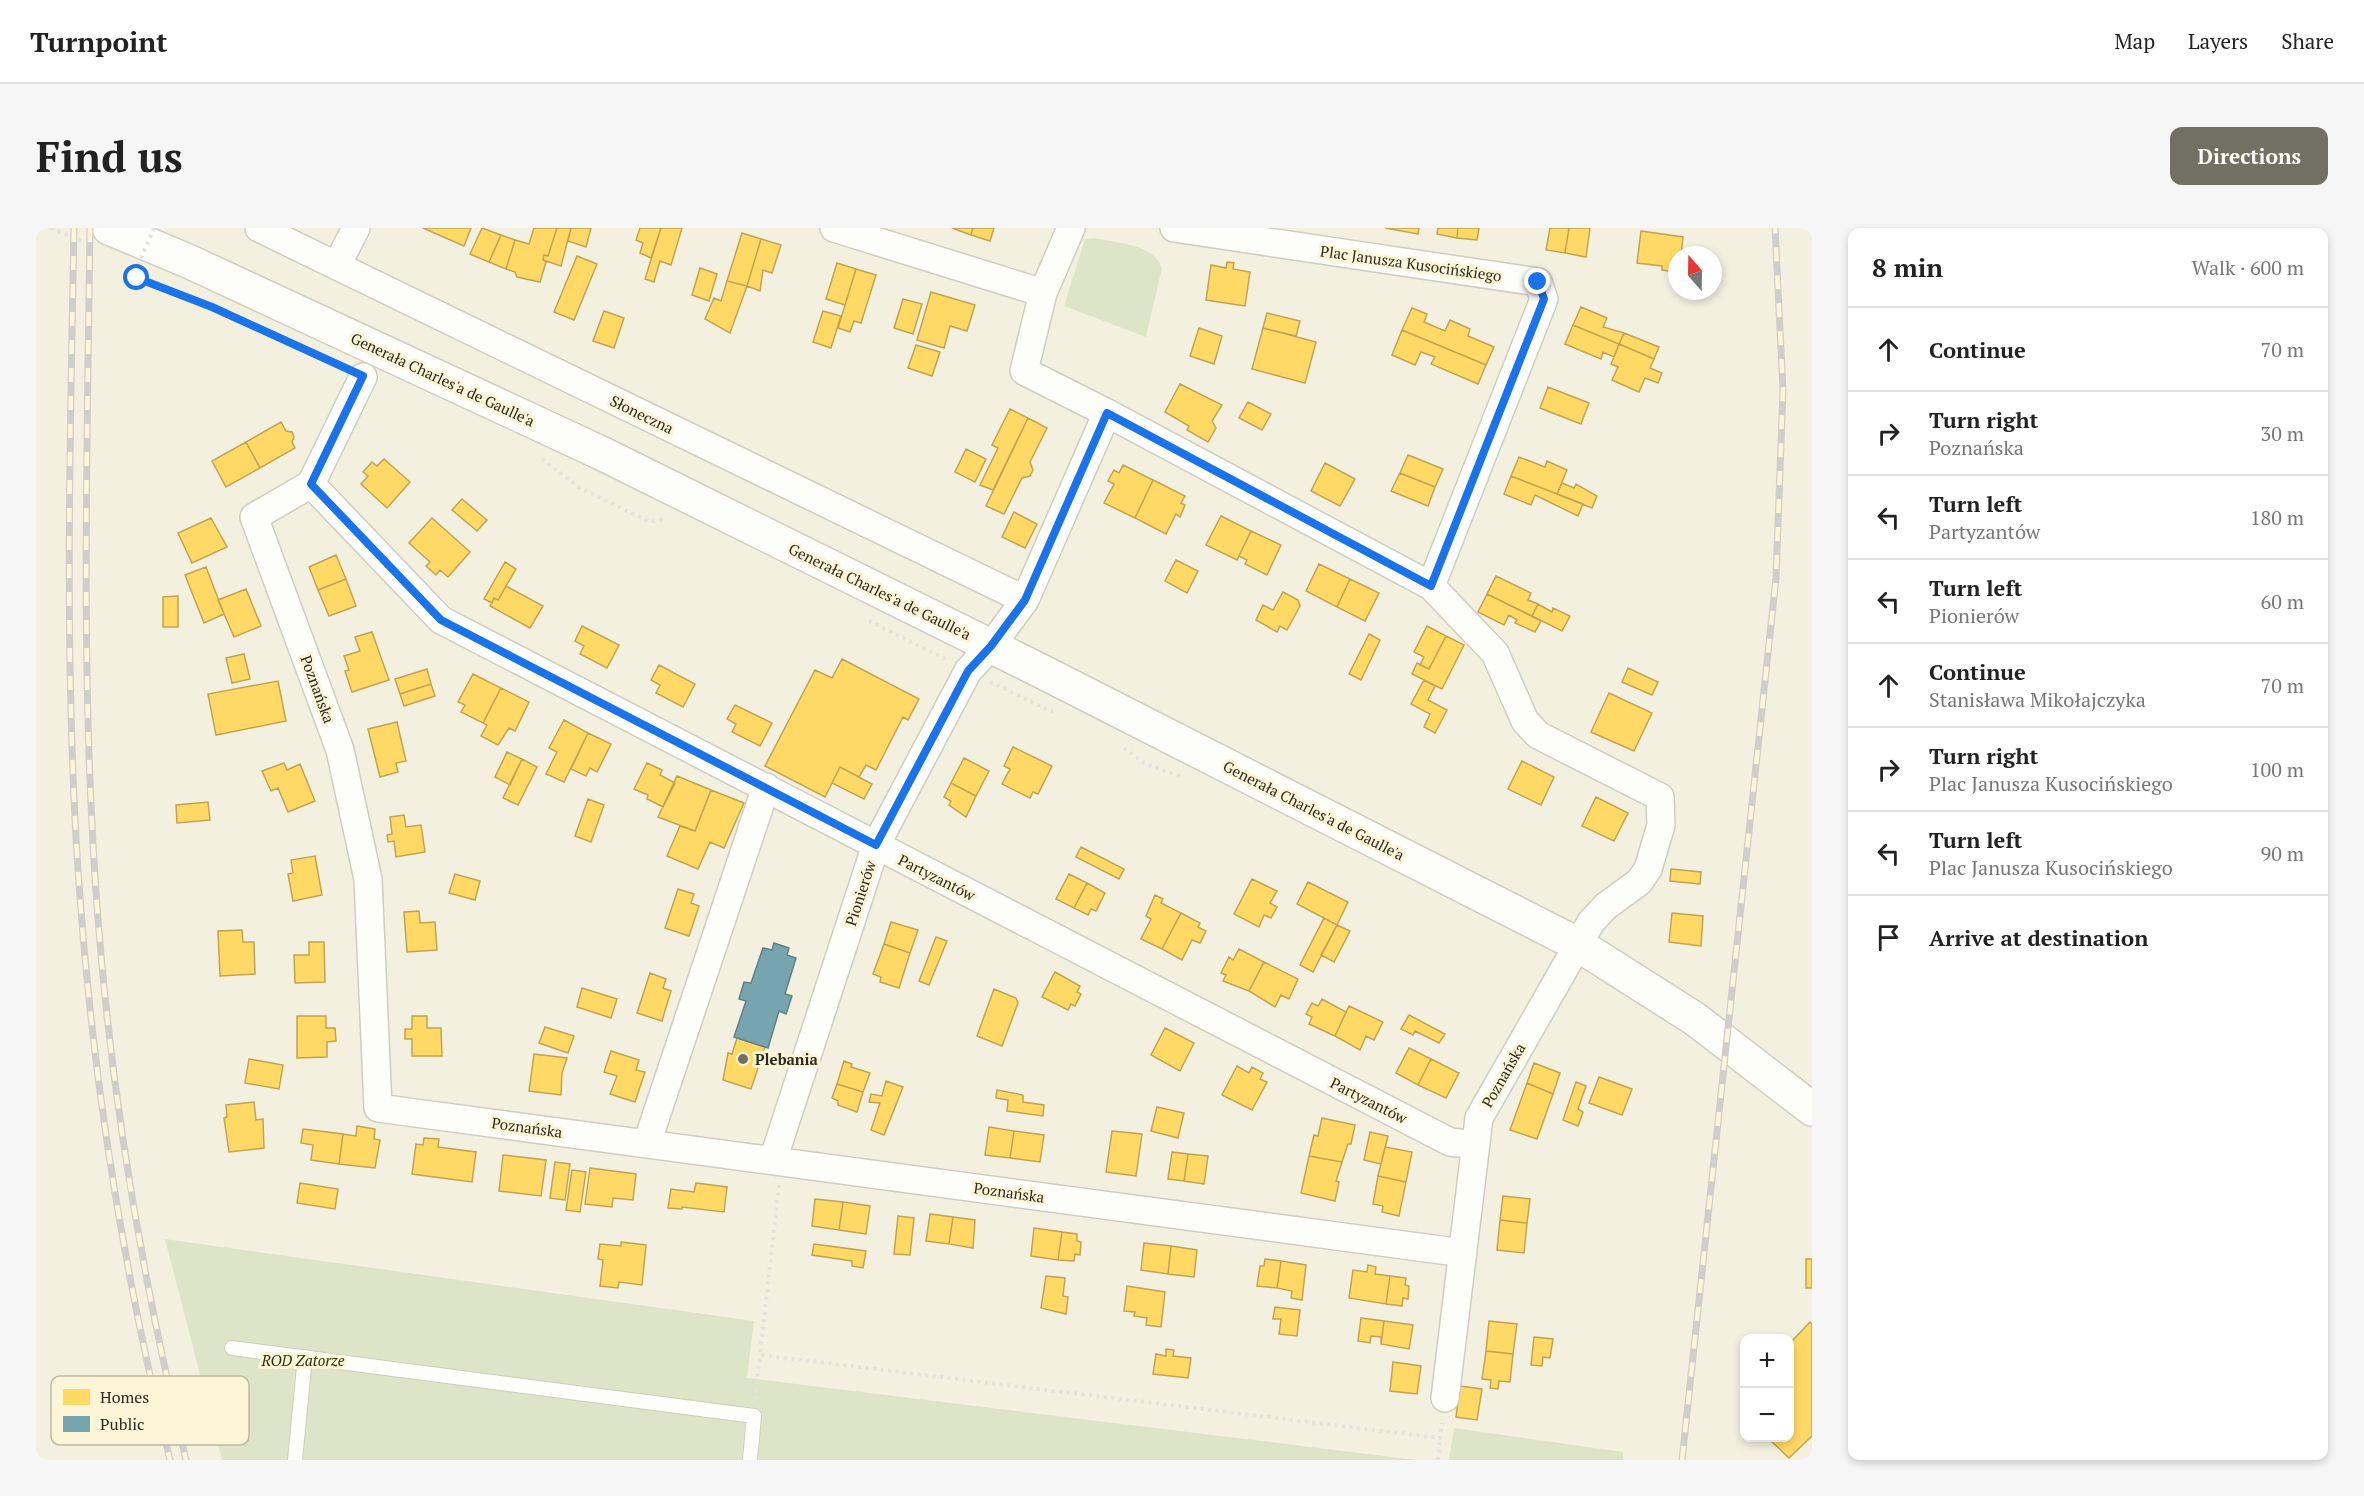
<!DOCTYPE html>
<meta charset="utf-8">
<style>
body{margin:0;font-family:"PT Serif",serif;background:#f6f6f6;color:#222}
.controls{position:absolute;right:18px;bottom:18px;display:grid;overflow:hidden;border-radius:12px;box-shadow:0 3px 9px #0003}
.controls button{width:54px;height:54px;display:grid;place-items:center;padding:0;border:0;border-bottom:2px solid #e0e0e0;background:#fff;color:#222;font:30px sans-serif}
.compass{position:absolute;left:1632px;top:18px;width:54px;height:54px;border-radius:50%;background:#fff;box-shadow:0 3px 9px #0003;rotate:340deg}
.stop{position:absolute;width:18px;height:18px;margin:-14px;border:4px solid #1a73e8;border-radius:50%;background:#fff}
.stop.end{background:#1a73e8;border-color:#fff;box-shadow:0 2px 6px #0008}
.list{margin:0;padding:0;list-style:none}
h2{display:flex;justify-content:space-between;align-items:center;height:78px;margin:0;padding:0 24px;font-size:26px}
h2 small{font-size:20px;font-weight:400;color:#767676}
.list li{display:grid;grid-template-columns:39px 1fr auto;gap:18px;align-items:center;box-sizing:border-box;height:84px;padding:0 24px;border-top:2px solid #e0e0e0}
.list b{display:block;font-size:22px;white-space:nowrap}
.list p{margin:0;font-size:20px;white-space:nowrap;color:#767676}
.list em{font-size:20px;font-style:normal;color:#767676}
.icon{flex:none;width:33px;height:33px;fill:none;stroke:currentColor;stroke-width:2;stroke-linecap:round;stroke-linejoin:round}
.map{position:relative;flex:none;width:1776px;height:1232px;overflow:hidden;border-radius:12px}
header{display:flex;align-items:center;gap:36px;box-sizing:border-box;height:84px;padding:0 30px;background:#fff;border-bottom:2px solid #e0e0e0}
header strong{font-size:28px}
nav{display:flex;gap:33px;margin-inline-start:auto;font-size:21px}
.intro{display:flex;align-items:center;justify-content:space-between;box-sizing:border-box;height:144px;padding:0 36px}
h1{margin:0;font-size:42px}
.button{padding:15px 27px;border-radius:12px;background:#726f63;color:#fff;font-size:21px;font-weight:700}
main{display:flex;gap:36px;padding:0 36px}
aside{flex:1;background:#fff;border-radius:12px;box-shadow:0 3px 9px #0003}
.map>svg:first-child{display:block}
</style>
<header>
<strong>Turnpoint</strong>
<nav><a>Map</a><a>Layers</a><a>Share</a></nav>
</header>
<div class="intro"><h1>Find us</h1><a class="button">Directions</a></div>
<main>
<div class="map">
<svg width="1776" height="1232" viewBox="0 0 1776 1232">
<rect width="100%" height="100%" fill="#f4f0e0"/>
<path fill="#dee4c7" d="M1058,10C1081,15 1118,16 1126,40L1110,109L1028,78L1049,11Z
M129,1011L718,1093L711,1150L1380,1232H186Z
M1418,1200L1587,1224V1232H1413Z"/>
<path fill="#ffd966" stroke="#c0a451" stroke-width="1.5" d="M387,0H435L428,18Z
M446,0L465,7L453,34L434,26Z
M498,0H521L512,28L508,27L507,32L510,34L504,54L481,49L479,44L470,41L479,12L493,16Z
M521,0H535L525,38L507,32L508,27L512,28Z
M535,0H555L550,19L532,13Z
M604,0H625L615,30L604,25L607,15L600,12Z
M625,0H646L635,37L624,33L618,54L609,51Z
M916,0H937L935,7Z
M937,0H958L954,13L935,7Z
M1349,0H1383L1382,6Z
M1402,0H1422L1421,10L1401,6Z
M1422,0H1443L1441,12L1421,10Z
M1514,0H1533L1529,25L1510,22Z
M1533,0H1554L1550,29L1529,25Z
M1605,3L1647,9L1645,27H1641V44L1626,42V38L1601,35Z
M706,5L725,11L711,58L691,53Z
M465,7L479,12L470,41L453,34Z
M725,11L745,17L736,45L727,42L724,63L711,58Z
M541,28L561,36L538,92L518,84Z
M1191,34L1198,35L1197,41L1214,44L1209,78L1170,72L1175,37L1190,40Z
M801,35L820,41L809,77L790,71Z
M664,40L681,46L673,73L656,67Z
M820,41L840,47L825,95L818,93L814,104L802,100Z
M691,53L711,58L694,105L669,91L678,70L685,73Z
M895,64L939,77L931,103L914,98L908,120L881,112Z
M867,71L886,76L877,106L858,100Z
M1545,79L1571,90L1567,99L1588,105L1583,116L1537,97Z
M1376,80L1391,86L1388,94L1409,103L1414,92L1434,101L1432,108L1458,119L1450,137L1366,102Z
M568,83L588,90L578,120L557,113Z
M787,83L805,88L795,120L777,114Z
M1231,85L1264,93L1260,108L1227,100Z
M1537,97L1583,116L1578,129L1567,124L1565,131L1529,116Z
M1163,100L1186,108L1178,136L1154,128Z
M1227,100L1280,114L1269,155L1216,141Z
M1366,102L1450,137L1442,156L1395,136L1399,129L1385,124L1379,137L1356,127Z
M1588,105L1623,119L1618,131L1583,116Z
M1583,116L1618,131L1614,140L1626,145L1622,155L1609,150L1603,164L1576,152L1582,139L1575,136Z
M880,117L904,124L896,148L872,140Z
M1144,156L1186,177L1176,193L1180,200L1172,214L1151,202L1153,198L1129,184Z
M1512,159L1553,175L1545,196L1504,180Z
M1212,174L1235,186L1226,202L1203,190Z
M974,181L992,190L957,262L944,257L962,220L956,217Z
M992,190L1011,200L994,234L997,242L994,248L986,250L968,286L950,278Z
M245,194L250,203L256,204L258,209L256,214L259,220L224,240L210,214Z
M210,214L224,240L190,259L176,233Z
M930,221L950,231L939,254L919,244Z
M1372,227L1407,241L1399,259L1364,245Z
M1483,229L1509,239L1511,233L1531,242L1521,266L1475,248Z
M348,231L374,254L351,280L325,256L332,248L327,244L336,234L341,238Z
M1289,235L1319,251L1304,278L1275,263Z
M1087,237L1117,252L1099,290L1068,275L1078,256L1072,253L1078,242L1083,245Z
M1364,245L1399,259L1392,278L1355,263Z
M1475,248L1547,276L1542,288L1499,267L1495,277L1468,266Z
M1117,252L1149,268L1145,275L1149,277L1144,289L1140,286L1130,306L1099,290Z
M1526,255L1538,260L1540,256L1561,268L1556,280L1521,266Z
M426,271L451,292L441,303L416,282Z
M978,284L1001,296L989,320L966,309Z
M1185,288L1215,303L1201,332L1170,317Z
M175,290L191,319L156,335L142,305Z
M396,290L434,324L412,349L404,342L400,347L390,338L394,334L373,315Z
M1215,303L1245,317L1231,347L1209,336L1211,332L1203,328Z
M300,327L310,351L282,362L273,339Z
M1140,332L1162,343L1151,365L1129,353Z
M469,334L480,341L462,372L458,370L456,375L448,371Z
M1283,336L1314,351L1301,379L1270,363Z
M170,339L188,386L168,395L149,347Z
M1460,348L1495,365L1492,372L1502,376L1496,388L1451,366Z
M310,351L320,378L293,388L282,362Z
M1314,351L1343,365L1329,393L1301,379Z
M470,358L507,378L494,400L454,378L458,370L462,372Z
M210,361L225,398L198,409L182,372Z
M1247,364L1262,372L1264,378L1251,402L1244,398L1241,404L1220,392L1227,377L1237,382Z
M1451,366L1505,393L1499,404L1479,395L1481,392L1473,387L1468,397L1442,384Z
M142,368V399H127V369Z
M1502,376L1516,384L1517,380L1534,388L1526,403L1496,388Z
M546,398L583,417L571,440L544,426L548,418L539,413Z
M1391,398L1410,408L1393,441L1384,437L1388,429L1378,424Z
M336,404L353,452L316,464L309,443L313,442L308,428L324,423L319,409Z
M1333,406L1344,412L1325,452L1313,446Z
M1410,408L1428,417L1406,461L1376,446L1381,435L1393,441Z
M208,426L214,451L196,455L190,430Z
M806,431L883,471L872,492L867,489L840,542L830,537L823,549L804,539L789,569L729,538L779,442L796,450Z
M623,437L659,456L647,479L620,465L624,457L615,452Z
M1592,440L1622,454L1616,467L1586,454Z
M391,441L395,456L364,466L359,451Z
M437,446L465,460L447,495L425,484L429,477L422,474Z
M1388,452L1399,458L1392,472L1411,482L1399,505L1388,499L1394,486L1375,476Z
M242,453L250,493L180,507L172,466Z
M395,456L399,468L368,478L364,466Z
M465,460L493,474L479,503L473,500L462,517L445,508L451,497L447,495Z
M1573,465L1616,485L1598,523L1555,504Z
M699,477L736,495L724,518L696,504L700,496L691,491Z
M528,492L552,505L528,554L510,546L521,524L513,520Z
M361,494L370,533L360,535L362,544L344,549L332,501Z
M552,505L575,516L561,544L554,540L550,548L535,541Z
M977,519L1016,538L1002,566L997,564L994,570L966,556L974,541L968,538Z
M471,524L486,531L474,557L459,549Z
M928,530L953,543L940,568L915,555Z
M486,531L501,539L482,577L467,570Z
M1486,533L1518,549L1505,577L1472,561Z
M248,535L251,542L264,536L279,573L252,584L242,560L235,563L226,543Z
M611,535L626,542L624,547L639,555L627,579L611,571L612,567L598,561Z
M804,539L836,556L828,571L796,555Z
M641,548L675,562L659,603L622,589Z
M915,555L940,568L930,589L913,577L915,573L908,569Z
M675,562L708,575L688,620L674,614L662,641L631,628L644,598L659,603Z
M1560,569L1592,585L1578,613L1546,598Z
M552,571L568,577L555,614L539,608Z
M172,574L174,592L141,595L140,577Z
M368,587L370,599L385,597L389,624L360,629L358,613L352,614L351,607L356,606L354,589Z
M1045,619L1088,641L1083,651L1040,629Z
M279,628L286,667L257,673L252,646L257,645L255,632Z
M1635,641L1665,644L1664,656L1634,653Z
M419,646L444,653L439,672L413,665Z
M1033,646L1051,655L1038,680L1020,671Z
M1216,651L1241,663L1234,675L1241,679L1235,690L1228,687L1223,699L1198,686Z
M1272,654L1312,674L1301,697L1261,676Z
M1051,655L1069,665L1060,683L1055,681L1052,687L1038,680Z
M642,661L658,666L655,675L663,678L653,708L629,700Z
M1119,667L1127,671L1125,675L1145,685L1126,721L1105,711L1115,691L1110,688Z
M383,683L384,695L399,694L401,722L371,724L368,684Z
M1145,685L1164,695L1162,699L1170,703L1164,715L1156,712L1146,732L1126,721Z
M1636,685L1667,688L1665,718L1633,714Z
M1288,690L1301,697L1277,744L1264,737Z
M855,694L882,702L874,725L848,716Z
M1301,697L1314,703L1298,734L1285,727Z
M206,702L207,714H218L219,746L184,748L182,703Z
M900,709L911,713L893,757L883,753Z
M273,714H288L289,754L259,755L258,727H273Z
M848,716L874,725L863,760L844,754L845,749L837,746Z
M1203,721L1228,734L1213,763L1187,753L1190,747L1185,745L1193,729L1197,732Z
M1228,734L1262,751L1253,771L1245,767L1239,779L1213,763Z
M1019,744L1044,758L1041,764L1045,766L1039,778L1035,776L1032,782L1006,769Z
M614,745L630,751L627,760L635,763L626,793L601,785Z
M546,760L581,771L575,790L541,779Z
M958,761L980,770L982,775L966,818L941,808Z
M1286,771L1310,784L1299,808L1273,796L1276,789L1270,786L1276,775L1282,778Z
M1313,778L1347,794L1338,812L1330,808L1324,822L1299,808Z
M1373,787L1409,806L1403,815L1379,803L1377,807L1365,801Z
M261,788H290V800H299L300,813L291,814V829L261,830Z
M376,788H391V800H405L406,828H376V811H369V801H376Z
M509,799L538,808L532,825L503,815Z
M1129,800L1158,815L1144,843L1115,827Z
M701,810L729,819L715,861L687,852L692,825L696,826Z
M1373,820L1395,831L1382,857L1360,845Z
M575,823L603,832L600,842L609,844L599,874L574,866L581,848L568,844Z
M498,826L531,830L526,845L525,867L493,863Z
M213,831L247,837L243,861L209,855Z
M1395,831L1423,845L1410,870L1382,857Z
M808,833L816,836L815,839L834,845L827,864L801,856Z
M1498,835L1524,845L1517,866L1491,855Z
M1201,838L1213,845L1216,839L1227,845L1224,851L1231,854L1216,882L1186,867Z
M1563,849L1596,861L1586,887L1553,875Z
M850,853L867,859L848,907L835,902L844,875L833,874L835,866L846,868Z
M1540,854L1550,858L1542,881L1547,884L1542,898L1527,892Z
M1491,855L1517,866L1501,911L1474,902Z
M801,856L827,864L821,884L802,877V873L796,870Z
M961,862L987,867V874L1008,877L1007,888L971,883L972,872L960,870Z
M218,874L220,892L227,891L228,920L193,924L188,890L191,889L190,877Z
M1121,879L1148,885L1142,910L1115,903Z
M1286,890L1319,897L1315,916H1312L1306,934L1273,928L1278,907L1282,908Z
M321,898L339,901L338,911L344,912L339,940L303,936L307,906L320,908Z
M953,899L978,903L974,930L949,927Z
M267,901L307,906L303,936L275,932L277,917L265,915Z
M978,903L1008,907L1004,934L974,930Z
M1076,903L1106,906L1100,948L1070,944Z
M1334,904L1352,908L1345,936L1328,932Z
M388,910L403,911L402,919L440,924L436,954L376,946L380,916L387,917Z
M1349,919L1376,924L1370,954L1342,948Z
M1136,924L1152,926L1148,953L1132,951Z
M1152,926L1172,928L1168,956L1148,953Z
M467,927L510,932L505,968L463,963Z
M1273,928L1306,934L1300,953L1303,954L1299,973L1265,965Z
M519,934L534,936L529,972L514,970Z
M554,940L600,946L597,972L577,970L576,979L549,976Z
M536,942L550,944L544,984L530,982Z
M1342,948L1370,954L1363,988L1346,984L1347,978L1337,976Z
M264,955L302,961L299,981L261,975Z
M660,955L691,959L688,984L646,979V981L632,980L635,961L658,964Z
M1467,968L1494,971L1491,995L1464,992Z
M779,971L807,974L803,1002L776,998Z
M807,974L834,978L830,1006L803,1002Z
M894,986L917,989L913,1016L890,1013Z
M862,988L878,990L874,1027L858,1026Z
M917,989L939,992L937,1020L913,1016Z
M1464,992L1491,995L1488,1025L1461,1022Z
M998,1000L1026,1004L1022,1032L995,1028Z
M1026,1004L1041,1006V1013L1045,1014L1044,1027L1039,1026L1038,1033L1022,1032Z
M585,1014L610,1017L606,1057L583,1054L582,1060L564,1058L567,1032L562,1031L564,1016L585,1018Z
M1108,1015L1135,1018L1132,1046L1105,1042Z
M778,1016L830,1023L827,1040L816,1038V1033L776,1027Z
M1135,1018L1161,1022L1158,1049L1132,1046Z
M1229,1031L1245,1033L1241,1060L1221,1058L1224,1038H1228Z
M1770,1031H1776V1060H1770Z
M1245,1033L1270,1037L1266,1072L1255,1070L1256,1063L1241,1060Z
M1332,1037L1340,1039L1339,1046L1354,1048L1350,1076L1313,1070L1317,1042L1331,1044Z
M1010,1048L1029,1050L1027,1068L1032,1069L1030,1086L1005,1080Z
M1354,1048L1370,1050L1369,1057L1373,1058L1372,1071L1367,1070L1366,1078L1350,1076Z
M1091,1058L1129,1064L1125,1099L1110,1097L1111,1090L1098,1088L1099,1084L1088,1083Z
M1239,1079L1264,1082L1261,1108L1243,1106L1245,1091H1237Z
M1325,1090L1348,1093L1345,1116V1109L1335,1108L1334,1115L1322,1113Z
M1348,1093L1377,1097L1373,1121L1345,1116Z
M1453,1093L1481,1096L1477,1126L1450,1123Z
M1774,1094L1776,1096V1208L1753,1230L1732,1210H1754V1115Z
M1498,1109L1517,1111L1514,1130L1507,1129L1506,1138L1495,1137Z
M1130,1121L1138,1122L1137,1128L1155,1130L1152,1150L1117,1146L1120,1126L1130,1128Z
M1450,1123L1477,1126L1474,1154L1463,1153L1462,1161L1454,1160L1455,1152L1446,1151Z
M1357,1134L1385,1138L1381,1166L1354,1163Z
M1424,1158L1446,1161L1441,1192L1420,1189Z"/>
<path fill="#76a5af" stroke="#608084" stroke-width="1.5" d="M738,715L753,720L751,727L760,730L749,766L756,768L750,786L743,783L732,820L698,809L710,773L703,771L708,754L715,755L727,720L736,722Z"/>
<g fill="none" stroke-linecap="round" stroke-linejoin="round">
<defs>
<path id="service" d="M196,1120L718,1188L714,1232
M259,1232L269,1129"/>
<path id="minor" d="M223,0L989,372
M1138,0L1502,54L1508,71L1395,358
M301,37L320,0
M1007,65L1035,0
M327,149L275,256L218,289L304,522L332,651L342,880L1427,1025
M1071,185L1395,358L1459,425L1489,493L1502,507L1624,569L1625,597L1612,641L1603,654L1570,678L1555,694L1443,890L1409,1170
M275,256L405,392L1414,914L1439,917
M611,915L730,559
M737,932L840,617L932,443L955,418L989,372L1071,185L988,143L1007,65L798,0"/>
<path id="secondary" d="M73,0L152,33L565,225L1003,442L1541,716L1659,791L1776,881"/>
</defs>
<use href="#service" stroke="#d0cdc0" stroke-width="16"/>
<use href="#minor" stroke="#d0cdc0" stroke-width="30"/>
<use href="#secondary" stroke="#d0cdc0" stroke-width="36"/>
<path stroke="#e3e2dd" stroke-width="4" stroke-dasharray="3 4.5" stroke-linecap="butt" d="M15,0L47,14
M99,44L101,50L176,79L243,110
M506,231L544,260L614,294L628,291
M833,393L909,431
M954,454L1017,484
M1088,520L1108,535L1148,550
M743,957L724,1127L1404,1210L1406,1195
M719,1171L724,1127
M1402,1232L1404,1210"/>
<use href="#service" stroke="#fdfdfa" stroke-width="14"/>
<use href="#minor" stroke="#fdfdfa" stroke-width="27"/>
<use href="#secondary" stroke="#fdfdfa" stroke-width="33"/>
<defs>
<path id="rail" d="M38,0C34,214 28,428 42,642C55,840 86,1039 134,1232
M54,0C51,230 44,461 62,691C76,874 107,1054 150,1232
M1646,1232L1740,350L1747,162L1739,0"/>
</defs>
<use href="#rail" stroke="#cfceca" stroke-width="7"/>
<use href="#rail" stroke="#fcf5d8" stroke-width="4.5" stroke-dasharray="14" stroke-linecap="butt"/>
<path stroke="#e3e2dd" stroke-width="4" stroke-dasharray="3 4.5" stroke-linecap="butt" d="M99,44L118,0"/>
</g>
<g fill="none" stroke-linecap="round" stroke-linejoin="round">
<path stroke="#1a73e8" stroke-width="8" d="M101,50L176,79L327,148L275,256L405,392L840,617L932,443L955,418L989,372L1071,185L1395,358L1508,71L1502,54"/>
</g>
<circle fill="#726f63" stroke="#fcf5d8" stroke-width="2" cx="707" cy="831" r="6"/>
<g text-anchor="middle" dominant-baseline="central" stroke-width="6" stroke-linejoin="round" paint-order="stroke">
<g font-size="15" fill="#2c2a1f" stroke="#fcf5d8">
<text transform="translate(1375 35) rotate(8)">Plac Janusza Kusocińskiego</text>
<text transform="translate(407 151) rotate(25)">Generała Charles'a de Gaulle'a</text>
<text transform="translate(606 186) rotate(26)">Słoneczna</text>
<text transform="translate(844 363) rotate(26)">Generała Charles'a de Gaulle'a</text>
<text transform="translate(282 461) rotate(70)">Poznańska</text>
<text transform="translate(1278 582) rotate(27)">Generała Charles'a de Gaulle'a</text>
<text transform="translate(901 649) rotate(27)">Partyzantów</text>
<text transform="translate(824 665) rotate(-72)">Pionierów</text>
<text transform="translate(1467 847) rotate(-60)">Poznańska</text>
<text transform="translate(1333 872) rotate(27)">Partyzantów</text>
<text transform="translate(491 899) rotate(8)">Poznańska</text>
<text transform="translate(973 964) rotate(8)">Poznańska</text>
</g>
<g font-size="15" font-weight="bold" fill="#2c2a1f" stroke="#fcf5d8" text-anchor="start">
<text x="719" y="831">Plebania</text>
</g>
<g font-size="15" font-style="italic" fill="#27320d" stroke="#fcf5d8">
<text x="267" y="1132">ROD Zatorze</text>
</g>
</g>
<rect x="15" y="1148" width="198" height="69" rx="9" fill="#fcf5d8" stroke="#beb8a0" stroke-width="1.5"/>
<rect x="27" y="1161" width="27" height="16" fill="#ffd966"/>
<rect x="27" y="1188" width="27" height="16" fill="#76a5af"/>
<g font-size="16" fill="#2c2a1f">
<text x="64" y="1175">Homes</text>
<text x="64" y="1202">Public</text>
</g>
</svg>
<div class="controls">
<button>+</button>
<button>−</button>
</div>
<svg class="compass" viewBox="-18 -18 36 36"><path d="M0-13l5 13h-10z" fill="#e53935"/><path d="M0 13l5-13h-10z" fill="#767676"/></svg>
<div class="stop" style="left:101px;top:50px"></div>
<div class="stop end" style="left:1502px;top:54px"></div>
</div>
<aside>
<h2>8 min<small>Walk · 600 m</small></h2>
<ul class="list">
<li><svg class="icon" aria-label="ahead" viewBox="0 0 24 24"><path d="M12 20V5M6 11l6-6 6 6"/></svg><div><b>Continue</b></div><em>70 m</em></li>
<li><svg class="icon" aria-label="right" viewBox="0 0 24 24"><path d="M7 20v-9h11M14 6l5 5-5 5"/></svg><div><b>Turn right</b><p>Poznańska</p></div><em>30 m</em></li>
<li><svg class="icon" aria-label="left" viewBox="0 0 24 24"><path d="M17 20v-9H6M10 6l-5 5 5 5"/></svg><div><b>Turn left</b><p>Partyzantów</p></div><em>180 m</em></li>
<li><svg class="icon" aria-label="left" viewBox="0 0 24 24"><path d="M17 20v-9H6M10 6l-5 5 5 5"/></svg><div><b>Turn left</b><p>Pionierów</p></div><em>60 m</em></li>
<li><svg class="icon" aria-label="ahead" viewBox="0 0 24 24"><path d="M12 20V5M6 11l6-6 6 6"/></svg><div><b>Continue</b><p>Stanisława Mikołajczyka</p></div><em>70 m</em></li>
<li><svg class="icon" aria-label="right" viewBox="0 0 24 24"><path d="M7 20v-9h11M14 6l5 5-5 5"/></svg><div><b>Turn right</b><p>Plac Janusza Kusocińskiego</p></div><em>100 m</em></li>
<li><svg class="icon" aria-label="left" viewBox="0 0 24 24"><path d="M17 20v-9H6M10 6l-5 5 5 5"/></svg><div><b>Turn left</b><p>Plac Janusza Kusocińskiego</p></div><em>90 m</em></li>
<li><svg class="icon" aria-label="arrive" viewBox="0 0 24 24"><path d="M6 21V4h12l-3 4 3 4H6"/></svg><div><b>Arrive at destination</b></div></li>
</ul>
</aside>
</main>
